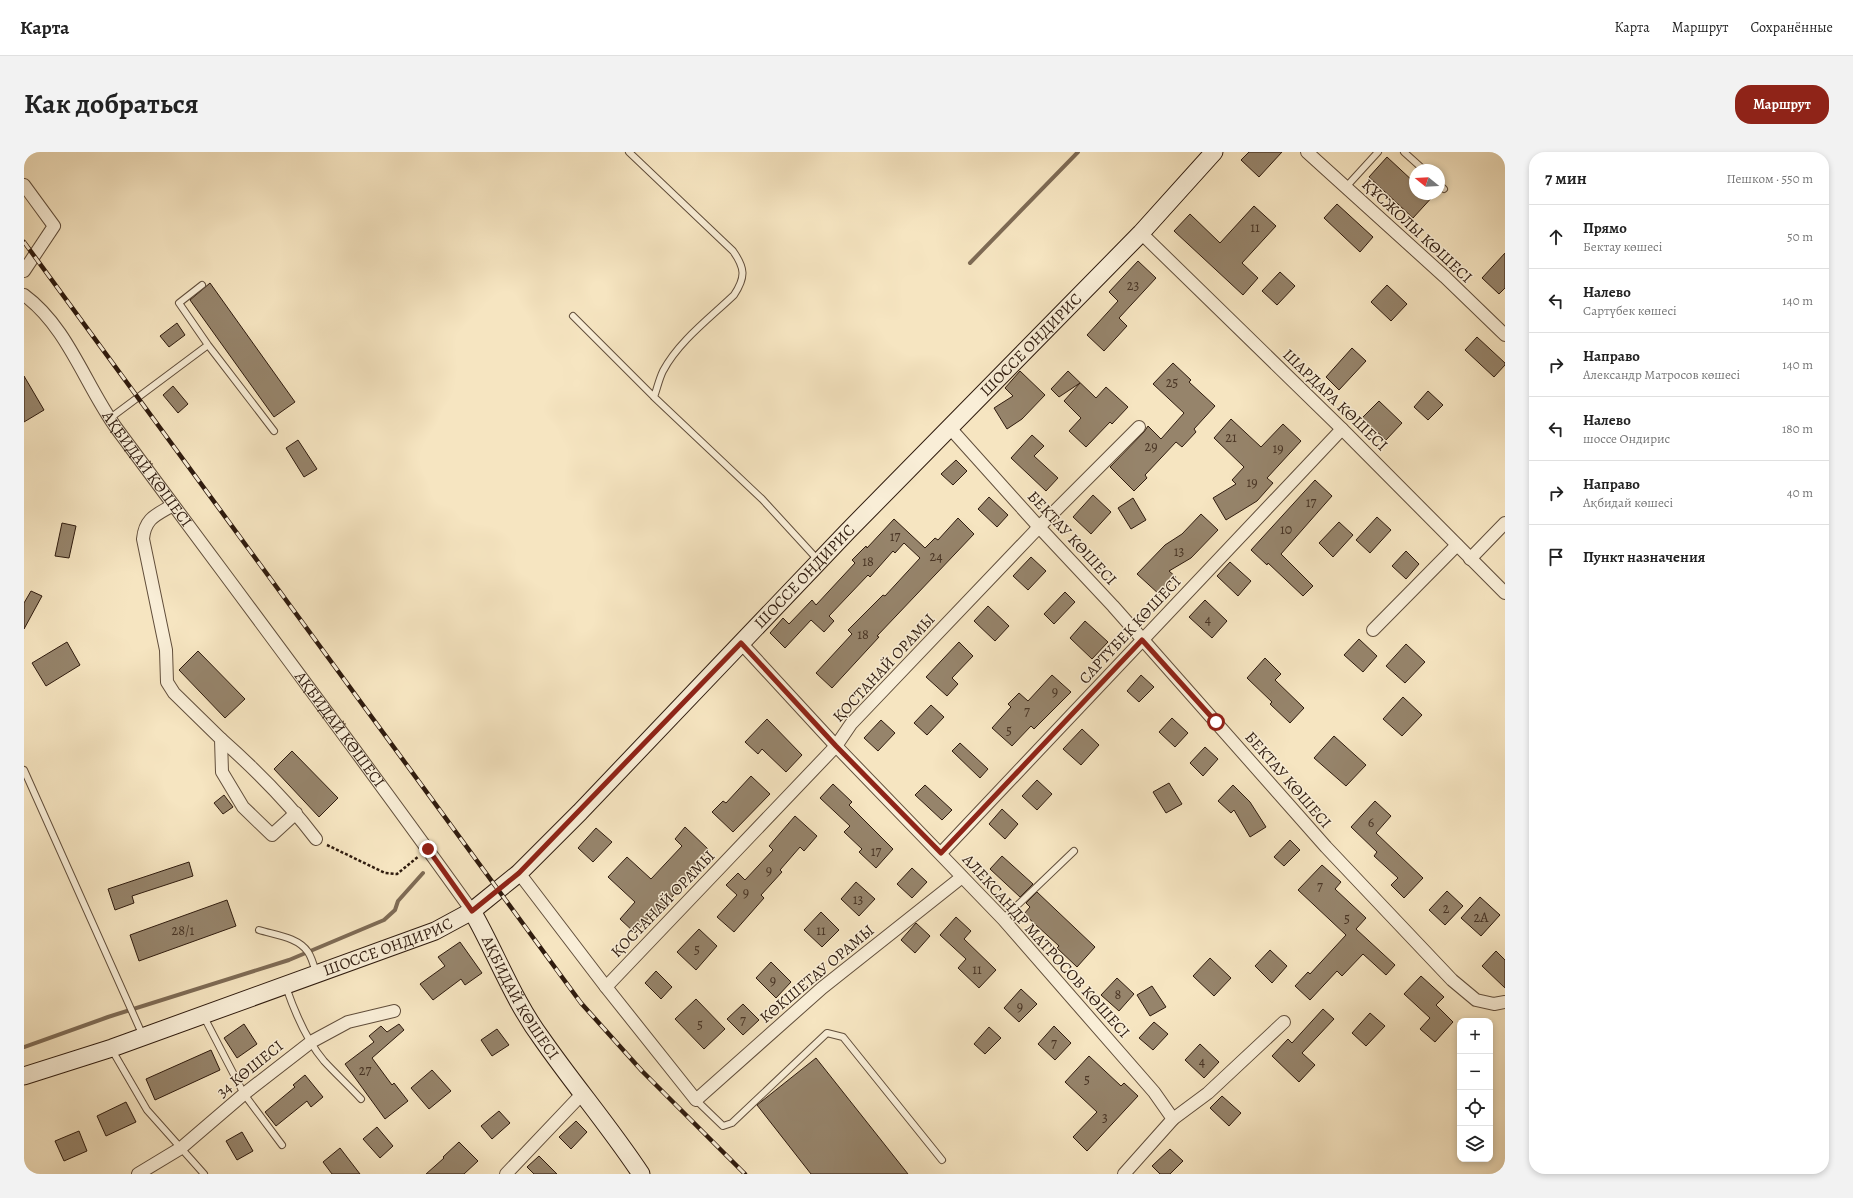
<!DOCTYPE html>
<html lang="ru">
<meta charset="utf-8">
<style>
body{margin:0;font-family:Alegreya,serif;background:#f2f2f2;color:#222}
.controls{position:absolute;right:12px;bottom:12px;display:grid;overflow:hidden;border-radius:8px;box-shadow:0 2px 6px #0003}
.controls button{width:36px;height:36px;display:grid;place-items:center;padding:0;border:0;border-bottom:1px solid #e0e0e0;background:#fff;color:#222;font:20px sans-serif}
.compass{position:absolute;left:1385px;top:12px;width:36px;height:36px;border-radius:50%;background:#fff;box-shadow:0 2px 6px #0003;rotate:288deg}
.stop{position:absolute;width:12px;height:12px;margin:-9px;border:3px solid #8f2418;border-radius:50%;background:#fff}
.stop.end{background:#8f2418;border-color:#fff;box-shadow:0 1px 4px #0008}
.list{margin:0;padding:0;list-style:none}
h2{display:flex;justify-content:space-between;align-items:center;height:52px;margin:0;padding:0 16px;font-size:17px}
h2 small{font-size:13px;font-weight:400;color:#767676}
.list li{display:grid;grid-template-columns:26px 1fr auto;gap:12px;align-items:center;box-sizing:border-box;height:64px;padding:0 16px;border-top:1px solid #e0e0e0}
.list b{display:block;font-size:15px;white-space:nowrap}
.list p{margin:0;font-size:13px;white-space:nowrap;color:#767676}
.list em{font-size:13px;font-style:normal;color:#767676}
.icon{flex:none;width:22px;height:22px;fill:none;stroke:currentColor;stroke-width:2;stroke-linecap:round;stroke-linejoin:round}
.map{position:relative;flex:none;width:1481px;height:1022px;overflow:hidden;border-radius:16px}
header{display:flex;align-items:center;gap:24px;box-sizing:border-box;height:56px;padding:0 20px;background:#fff;border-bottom:1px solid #e0e0e0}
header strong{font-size:19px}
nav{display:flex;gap:22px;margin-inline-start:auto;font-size:14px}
.intro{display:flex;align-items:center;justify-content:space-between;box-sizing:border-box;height:96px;padding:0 24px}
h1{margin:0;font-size:28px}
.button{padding:10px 18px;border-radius:16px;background:#8f2418;color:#fff;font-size:14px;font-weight:700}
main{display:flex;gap:24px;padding:0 24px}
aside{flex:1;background:#fff;border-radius:16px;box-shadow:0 2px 6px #0003}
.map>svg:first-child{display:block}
</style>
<header>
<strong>Карта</strong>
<nav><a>Карта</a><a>Маршрут</a><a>Сохранённые</a></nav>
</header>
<div class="intro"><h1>Как добраться</h1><a class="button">Маршрут</a></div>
<main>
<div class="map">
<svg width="1481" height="1022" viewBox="0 0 1481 1022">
<rect width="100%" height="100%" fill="#f6e5c1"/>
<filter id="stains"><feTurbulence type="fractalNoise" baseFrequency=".005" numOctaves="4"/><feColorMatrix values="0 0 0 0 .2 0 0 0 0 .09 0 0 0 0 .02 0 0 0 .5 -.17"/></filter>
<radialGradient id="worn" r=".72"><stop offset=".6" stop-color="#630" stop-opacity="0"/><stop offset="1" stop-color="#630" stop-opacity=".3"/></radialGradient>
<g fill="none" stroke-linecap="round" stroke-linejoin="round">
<path stroke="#7e6b55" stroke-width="4" d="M946,111L1054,0
M0,895L84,865L265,808L360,768L371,758L374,749L399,721"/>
</g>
<path fill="#96846b" stroke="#2f1b0e" d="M1225,0H1258L1235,25L1217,8Z
M1363,5L1391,31V42H1411L1389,66L1345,25Z
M1313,52L1349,85L1336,100L1300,66Z
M1230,54L1252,74L1218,111L1234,126L1219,143L1150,79L1166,62L1196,91Z
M1481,101V136L1475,142L1458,126Z
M1114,109L1132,126L1095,166L1103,174L1080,199L1063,183L1094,149L1085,140Z
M1256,120L1271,134L1253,153L1238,139Z
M186,131L271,250L250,265L166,148Z
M1363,133L1383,152L1367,169L1347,150Z
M153,171L161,183L145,195L136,184Z
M1453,185L1481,211V213L1470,225L1441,198Z
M1328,196L1342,209L1315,238L1302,225Z
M1149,211L1167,228L1165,230L1191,254L1170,277L1172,280L1158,295L1152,290L1121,323L1123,326L1110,339L1086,315L1120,280L1124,274L1137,287L1160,261L1129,232Z
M996,219L1021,243L998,267L983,277L970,256L989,244L981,236Z
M1044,219L1072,246L1082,235L1104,255L1088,272L1086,270L1062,295L1045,279L1057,266L1040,249L1056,231L1035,245L1027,237Z
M0,224L20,258L0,270Z
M149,234L164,252L154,261L139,243Z
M1404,239L1419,253L1404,268L1390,255Z
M1355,249L1378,271L1362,288L1338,266Z
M1207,267L1237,295L1259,272L1277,289L1243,326L1249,331L1233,349L1202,368L1189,346L1212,332L1208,328L1220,315L1190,286Z
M1008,283L1020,294L1010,304L1034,326L1022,339L987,306Z
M274,288L293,317L280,325L262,296Z
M932,308L943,319L929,333L917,322Z
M1291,328L1308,344L1257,402L1289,434L1279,444L1244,411L1243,413L1227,398Z
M1069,343L1087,360L1067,382L1049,365Z
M965,345L984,363L973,375L954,357Z
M1109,346L1122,368L1107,377L1094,356Z
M1177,362L1194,378L1167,406L1145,419L1152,425L1136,443L1113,422L1141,393L1158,382Z
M1353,365L1367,378L1346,401L1332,388Z
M934,366L950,382L853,484L855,485L808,536L792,521L828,482L824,478L859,443L861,444L896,406L880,391L871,401L869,399L846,425L844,423L805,464L810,469L800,480L787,468L761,496L746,481L759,466L765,472L788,448L792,453L831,411L828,408L842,394L843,396L870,367L901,396L911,386L914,388Z
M1315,370L1329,383L1309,405L1295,391Z
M38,371L52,374L45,406L31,404Z
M1382,399L1395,412L1382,427L1368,414Z
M1007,405L1022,419L1004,438L989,424Z
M1206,410L1227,429L1214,444L1193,424Z
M7,439L18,444L0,477V451Z
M1041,440L1051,450L1030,472L1020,462Z
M1181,448L1203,469L1188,486L1165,465Z
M964,454L985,474L971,489L950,469Z
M1061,469L1084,490L1068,507L1046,486Z
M1335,487L1353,504L1339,520L1320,503Z
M43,490L56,513L22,534L8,511Z
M935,490L949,504L928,526L934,532L923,544L902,525Z
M1382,492L1401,510L1381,531L1362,514Z
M174,499L221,547L201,566L155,518Z
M1241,506L1257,522L1251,528L1280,556L1266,571L1246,552L1248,550L1223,526Z
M1028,523L1047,540L1010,577L1007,574L988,594L968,576L987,555L984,552L995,541L1004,549Z
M1117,523L1130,535L1115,550L1103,539Z
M1379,545L1398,563L1378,584L1359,567Z
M907,553L920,565L903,583L890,571Z
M1148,566L1164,581L1151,595L1135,580Z
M743,567L778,603L762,620L738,597L734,602L721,590Z
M857,568L871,581L854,599L840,586Z
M1058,577L1075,593L1057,613L1039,597Z
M1310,584L1342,613L1322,634L1290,606Z
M936,591L964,617L956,626L928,599Z
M1181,595L1194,607L1179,624L1166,611Z
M268,599L314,646L295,665L250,617Z
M727,624L746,642L709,680L688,660L699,649L702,651Z
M1013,628L1028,642L1013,658L998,644Z
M1145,631L1158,652L1142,661L1129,640Z
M809,632L828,650L825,653L869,697L852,716L835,700L838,697L820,680L826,674L796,646Z
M901,633L928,658L918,668L891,643Z
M1209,633L1226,650L1242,675L1226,685L1210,658L1207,661L1194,649Z
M200,643L209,655L199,662L190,651Z
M1351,649L1367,664L1352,681L1399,726L1380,746L1367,733L1374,726L1350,704L1353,700L1327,675Z
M978,657L994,672L981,687L965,672Z
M771,664L793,684L780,699L776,695L756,718L758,720L737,743L740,746L710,780L693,765L713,743L702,733L714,721L721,728L749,698L745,694Z
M661,675L685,698L666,719L668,721L633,763L630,760L611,781L596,767L611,750L584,725L603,705L627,727L658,694L651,687Z
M572,676L588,690L569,710L554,696Z
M1266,688L1276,698L1260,714L1250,705Z
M978,704L1009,732L996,745L966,717Z
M165,710L169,724L108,744L110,751L91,758L84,737Z
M1298,713L1317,730L1311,737L1342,766L1332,777L1371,813L1362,823L1339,802L1318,824L1313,819L1286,848L1271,834L1284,820L1286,822L1322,783L1274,738Z
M888,716L903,730L888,746L873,732Z
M832,730L851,747L835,764L817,747Z
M1423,739L1439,754L1421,773L1405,758Z
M1013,740L1071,795L1053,815L1033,796L1035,794L1000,762L1006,755L1002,751Z
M1456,745L1476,763L1457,784L1437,766Z
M203,748L212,774L115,809L106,783Z
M797,760L815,778L798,795L780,778Z
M932,765L947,779L940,787L972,818L955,836L934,816L942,807L916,783Z
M892,771L906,784L891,801L877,788Z
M675,777L693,794L672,818L653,800Z
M436,790L458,821L441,833L437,827L409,848L396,832L421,814L414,805Z
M1246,798L1263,814L1248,831L1231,814Z
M1472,799L1481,808V836L1458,814Z
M1186,806L1207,826L1190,844L1169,824Z
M747,810L767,830L752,846L732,826Z
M632,819L648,835L637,847L621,831Z
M1397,824L1420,845L1412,853L1429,870L1411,890L1396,877L1406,866L1380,842Z
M1093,826L1110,842L1095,859L1077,843Z
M1128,834L1142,855L1126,864L1113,843Z
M997,837L1013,852L995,870L980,856Z
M672,847L701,877L680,897L651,867Z
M719,852L735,868L719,883L703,867Z
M1299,857L1310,867L1278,901L1291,913L1275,930L1248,904L1264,887L1268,891Z
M1346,861L1361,874L1342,894L1328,881Z
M1130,870L1144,882L1129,898L1115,886Z
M220,872L233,892L213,906L200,886Z
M375,872L380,878L348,906L368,933L370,931L384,949L361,967L321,912L350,890L345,884L357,874L363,880Z
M1030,874L1047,891L1031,908L1014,892Z
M965,875L977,886L961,902L950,892Z
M473,877L485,893L468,904L457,888Z
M1176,892L1195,910L1180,926L1161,908Z
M187,898L196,918L131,948L122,927Z
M1065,904L1097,934L1100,931L1114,944L1063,999L1049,985L1073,960L1041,930Z
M792,906L884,1022H787L733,953Z
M408,918L427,939L405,957L387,936Z
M281,923L299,945L287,955L283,949L252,974L241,960L271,935L269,933Z
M1198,944L1217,961L1205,974L1186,956Z
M102,950L112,970L82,984L73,964Z
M475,959L486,971L468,987L457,974Z
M552,969L563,980L547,997L535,985Z
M353,975L369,994L356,1006L339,987Z
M55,979L63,999L40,1009L31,989Z
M218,980L229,999L213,1008L202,989Z
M435,990L454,1009L440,1022H402L420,1006L419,1005Z
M316,996L336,1022H308L299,1010Z
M1146,997L1159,1009L1146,1022H1136L1128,1014Z
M515,1004L533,1022H510L503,1015Z"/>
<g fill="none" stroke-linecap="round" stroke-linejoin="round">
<defs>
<path id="lane" d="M605,0L709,99C721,116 722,125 710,143C686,166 655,189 639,219C635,227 633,237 630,245
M1380,0L1400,18
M1415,32L1420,37
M1322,35L1354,0
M178,133L155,151L184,193L250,279
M549,164L630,245L738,347L794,408
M85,267L184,193
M0,618L119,884
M979,767L1050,699
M235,778C251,783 274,785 284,800C288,806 290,814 292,821
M262,835C271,861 282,888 300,909C312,922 325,934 337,947
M180,865L220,942L258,993
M88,898L123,958L180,1022
M672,948L699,974L708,971L803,881L819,885L918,1008"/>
<g id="street">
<path d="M1283,0L1421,125L1481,183"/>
<path d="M0,33L30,74L0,119"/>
<path d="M1117,81L1318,277L1481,441"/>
<path id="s1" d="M0,143C44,175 62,235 93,277C212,438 332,597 448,759"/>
<path d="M926,276L1015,375L1089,454L1302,695L1428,828L1452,848L1470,852L1481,850"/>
<path d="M149,353C132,363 121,366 119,387L142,498L143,530L150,541L197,587L198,620L219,655L248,683L272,661"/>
<path d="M1446,407L1481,371"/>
<path d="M1349,478L1433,393"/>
<path d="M717,491L812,594L979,767L1130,940L1149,967"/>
<path d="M197,587C232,618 264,650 292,687"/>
<path d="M917,701L1318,277"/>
<path d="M495,721L582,835L672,948L798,836L938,725"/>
<path d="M582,835L812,594L827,572L1015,375L1115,275"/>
<path d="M114,1022L157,996L220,942L287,890L324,870L370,859"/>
<path d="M482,1022L559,941"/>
<path d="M1100,1022L1149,967L1184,941L1260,870"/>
</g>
<g id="secondary">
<path id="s2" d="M448,759C472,801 489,848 518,887C550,933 586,975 617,1022"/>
<path id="s3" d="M0,924L88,896L411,779L448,759L495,721L556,660L824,379L1117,81L1190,0"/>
</g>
</defs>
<use href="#lane" stroke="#614e3b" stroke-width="8"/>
<use href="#street" stroke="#614e3b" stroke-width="14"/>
<use href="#secondary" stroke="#2f1b0e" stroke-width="19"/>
<path stroke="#2f1b0e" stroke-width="2.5" stroke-dasharray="3 2" stroke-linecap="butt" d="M303,693L361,721L373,722L395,704"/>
<use href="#lane" stroke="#f9eed7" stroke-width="6"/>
<use href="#street" stroke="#f9eed7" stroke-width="12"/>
<use href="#secondary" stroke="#f9eed7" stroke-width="17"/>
<defs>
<path id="rail" d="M0,90L557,851L618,919L721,1022"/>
</defs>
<use href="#rail" stroke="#2f1b0e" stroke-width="4.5"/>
<use href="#rail" stroke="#f9eed7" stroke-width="3" stroke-dasharray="9" stroke-linecap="butt"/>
</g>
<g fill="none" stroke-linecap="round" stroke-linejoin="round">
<path stroke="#8f2418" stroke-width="5" d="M404,697L448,759L495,721L717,491L812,594L917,701L1118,488L1192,570"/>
</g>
<g text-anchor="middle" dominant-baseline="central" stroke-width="3" stroke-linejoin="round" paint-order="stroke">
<g font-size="14" fill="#493525">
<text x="1231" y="75">11</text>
<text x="1109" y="133">23</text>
<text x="1148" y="230">25</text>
<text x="1207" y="285">21</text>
<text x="1127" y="294">29</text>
<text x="1254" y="296">19</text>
<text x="1228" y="330">19</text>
<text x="1287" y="350">17</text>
<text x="1262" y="377">10</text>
<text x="871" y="384">17</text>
<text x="1155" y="399">13</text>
<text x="912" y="404">24</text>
<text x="844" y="409">18</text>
<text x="1184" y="467">4</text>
<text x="839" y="482">18</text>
<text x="1031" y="539">9</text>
<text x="1003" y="559">7</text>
<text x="985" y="578">5</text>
<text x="1347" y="670">6</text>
<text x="852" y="699">17</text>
<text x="745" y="718">9</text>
<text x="1296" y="734">7</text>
<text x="722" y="740">9</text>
<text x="834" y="747">13</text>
<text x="1422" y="756">2</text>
<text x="1457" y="765">2А</text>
<text x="1323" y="766">5</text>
<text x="159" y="778">28/1</text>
<text x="797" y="778">11</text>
<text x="673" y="797">5</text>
<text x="953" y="817">11</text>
<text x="749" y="828">9</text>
<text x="1094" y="842">8</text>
<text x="996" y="854">9</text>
<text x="719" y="868">7</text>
<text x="676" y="872">5</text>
<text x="1030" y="891">7</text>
<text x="1178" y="909">4</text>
<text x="341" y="918">27</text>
<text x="1063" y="927">5</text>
<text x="1081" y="965">3</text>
</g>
<g font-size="16" fill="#2f1b0e" stroke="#f9eed7">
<text transform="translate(1393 79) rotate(43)">ҚҰСЖОЛЫ КӨШЕСІ</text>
<text stroke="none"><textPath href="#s3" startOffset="1274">ШОССЕ ОНДИРИС</textPath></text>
<text transform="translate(1311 248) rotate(44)">ШАРДАРА КӨШЕСІ</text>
<text stroke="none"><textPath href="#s1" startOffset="214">АҚБИДАЙ КӨШЕСІ</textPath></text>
<text transform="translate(1048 386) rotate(47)">БЕКТАУ КӨШЕСІ</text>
<text stroke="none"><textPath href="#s3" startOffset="950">ШОССЕ ОНДИРИС</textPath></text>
<text transform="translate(1106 478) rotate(-47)">САРТҮБЕК КӨШЕСІ</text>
<text transform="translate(860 516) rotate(-47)">ҚОСТАНАЙ ОРАМЫ</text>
<text stroke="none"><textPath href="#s1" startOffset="538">АҚБИДАЙ КӨШЕСІ</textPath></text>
<text transform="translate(1264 628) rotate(49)">БЕКТАУ КӨШЕСІ</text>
<text transform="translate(639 752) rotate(-46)">ҚОСТАНАЙ ОРАМЫ</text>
<text transform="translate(1022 794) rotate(48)">АЛЕКСАНДР МАТРОСОВ КӨШЕСІ</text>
<text stroke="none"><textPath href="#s3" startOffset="386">ШОССЕ ОНДИРИС</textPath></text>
<text transform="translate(793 822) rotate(-40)">КӨКШЕТАУ ОРАМЫ</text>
<text stroke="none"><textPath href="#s2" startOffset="99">АҚБИДАЙ КӨШЕСІ</textPath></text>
<text transform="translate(226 917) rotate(-39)">34 КӨШЕСІ</text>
</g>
</g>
<rect width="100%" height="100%" filter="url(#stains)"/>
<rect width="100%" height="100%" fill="url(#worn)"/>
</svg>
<div class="controls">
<button>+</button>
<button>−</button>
<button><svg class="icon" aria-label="locate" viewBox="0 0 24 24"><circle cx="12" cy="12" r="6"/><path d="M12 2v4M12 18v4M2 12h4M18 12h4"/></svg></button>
<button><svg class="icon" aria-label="layers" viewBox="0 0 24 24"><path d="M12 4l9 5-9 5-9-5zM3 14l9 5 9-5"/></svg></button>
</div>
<svg class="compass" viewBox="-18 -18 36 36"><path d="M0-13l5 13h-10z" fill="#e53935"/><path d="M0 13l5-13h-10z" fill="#767676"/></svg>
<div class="stop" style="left:1192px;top:570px"></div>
<div class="stop end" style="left:404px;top:697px"></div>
</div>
<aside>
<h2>7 мин<small>Пешком · 550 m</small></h2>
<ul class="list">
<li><svg class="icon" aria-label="ahead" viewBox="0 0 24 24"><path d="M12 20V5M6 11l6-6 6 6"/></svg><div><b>Прямо</b><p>Бектау көшесі</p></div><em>50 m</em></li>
<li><svg class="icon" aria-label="left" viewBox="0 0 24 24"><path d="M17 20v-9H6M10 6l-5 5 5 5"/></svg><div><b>Налево</b><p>Сартүбек көшесі</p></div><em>140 m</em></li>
<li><svg class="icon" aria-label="right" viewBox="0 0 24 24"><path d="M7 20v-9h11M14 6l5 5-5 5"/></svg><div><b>Направо</b><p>Александр Матросов көшесі</p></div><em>140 m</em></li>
<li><svg class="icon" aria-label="left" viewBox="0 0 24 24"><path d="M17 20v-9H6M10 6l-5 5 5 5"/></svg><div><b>Налево</b><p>шоссе Ондирис</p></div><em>180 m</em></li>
<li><svg class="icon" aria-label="right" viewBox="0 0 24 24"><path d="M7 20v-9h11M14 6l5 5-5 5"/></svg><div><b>Направо</b><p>Ақбидай көшесі</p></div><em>40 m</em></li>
<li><svg class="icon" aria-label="arrive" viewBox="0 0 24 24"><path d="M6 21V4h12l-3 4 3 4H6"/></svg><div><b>Пункт назначения</b></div></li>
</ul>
</aside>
</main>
